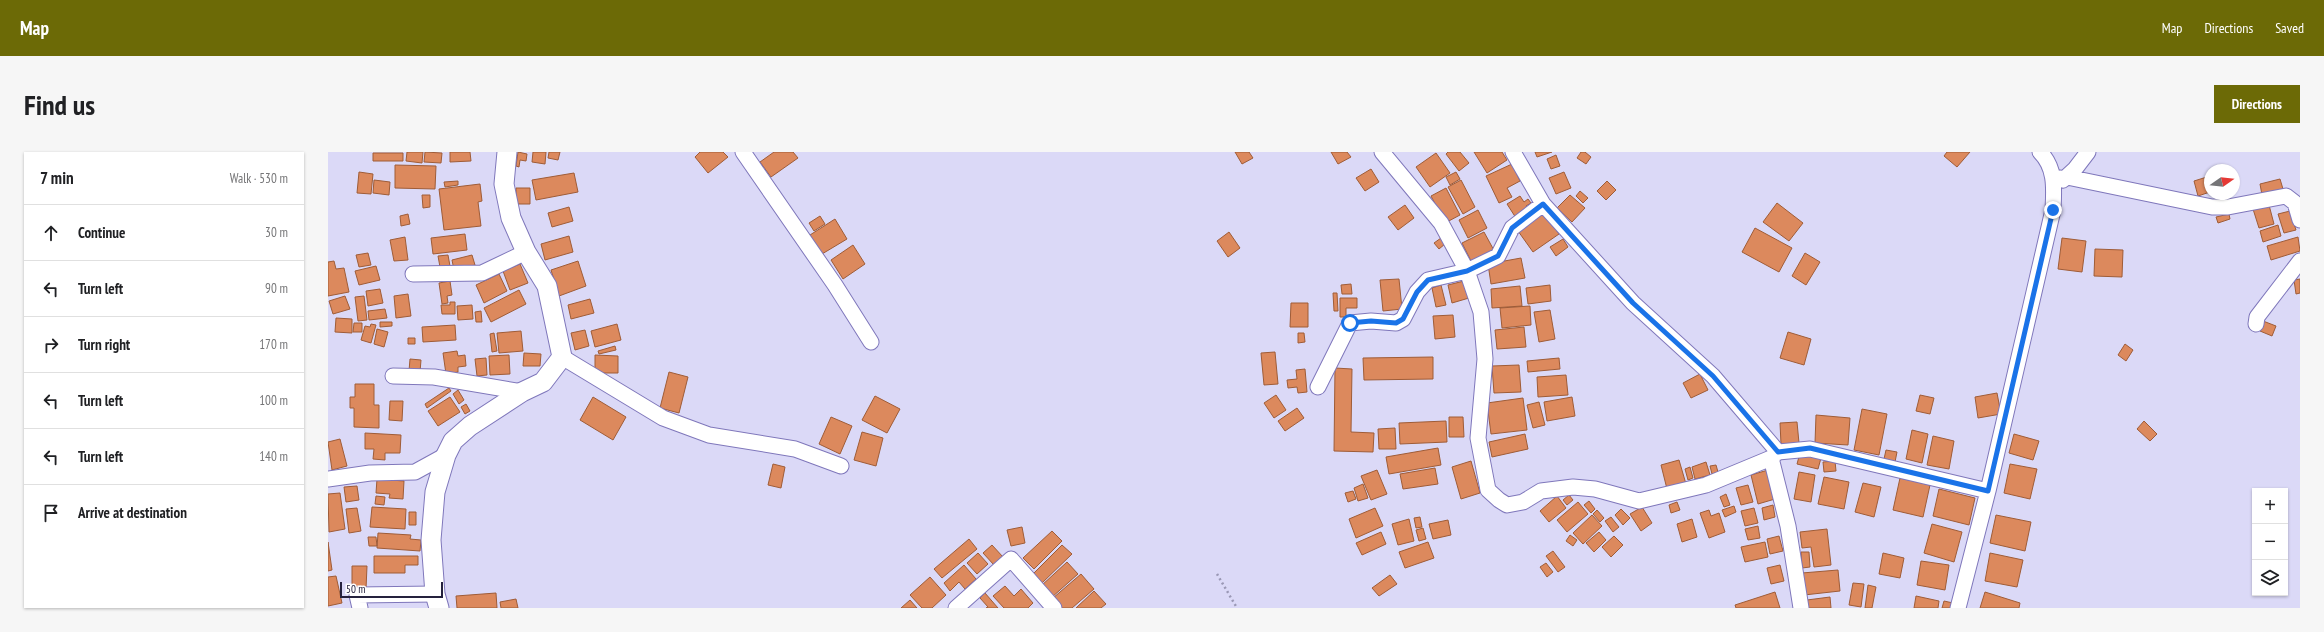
<!DOCTYPE html>
<meta charset="utf-8">
<style>
body{margin:0;font-family:"PT Sans Narrow",sans-serif;background:#f6f6f6;color:#202124}
.controls{position:absolute;right:12px;bottom:12px;display:grid;overflow:hidden;border-radius:0px;box-shadow:0 1px 3px #0004}
.controls button{width:36px;height:36px;display:grid;place-items:center;padding:0;border:0;border-bottom:1px solid #e0e0e0;background:#fff;color:#202124;font:20px sans-serif}
.compass{position:absolute;left:1876px;top:12px;width:36px;height:36px;border-radius:50%;background:#fff;box-shadow:0 1px 3px #0004;rotate:76deg}
.scale{position:absolute;left:12px;bottom:10px;width:103px;box-sizing:border-box;padding-left:4px;border:2px solid #25223e;border-top:0;font-size:11px;line-height:14px;white-space:nowrap;color:#25223e;-webkit-text-stroke:3px #fefefe;paint-order:stroke}
.stop{position:absolute;width:12px;height:12px;margin:-9px;border:3px solid #1a73e8;border-radius:50%;background:#fff}
.stop.end{background:#1a73e8;border-color:#fff;box-shadow:0 1px 4px #0008}
.list{margin:0;padding:0;list-style:none}
h2{display:flex;justify-content:space-between;align-items:center;height:52px;margin:0;padding:0 16px;font-size:17px}
h2 small{font-size:13px;font-weight:400;color:#757577}
.list li{display:grid;grid-template-columns:26px 1fr auto;gap:12px;align-items:center;box-sizing:border-box;height:56px;padding:0 16px;border-top:1px solid #e0e0e0}
.list b{display:block;font-size:15px;white-space:nowrap}
.list em{font-size:13px;font-style:normal;color:#757577}
.icon{flex:none;width:22px;height:22px;fill:none;stroke:currentColor;stroke-width:2;stroke-linecap:round;stroke-linejoin:round}
.map{position:relative;flex:none;width:1972px;height:456px;overflow:hidden;border-radius:0px}
header{display:flex;align-items:center;gap:24px;box-sizing:border-box;height:56px;padding:0 20px;background:#6c6a06;color:#fff}
header strong{font-size:19px}
nav{display:flex;gap:22px;margin-inline-start:auto;font-size:14px}
.intro{display:flex;align-items:center;justify-content:space-between;box-sizing:border-box;height:96px;padding:0 24px}
h1{margin:0;font-size:28px}
.button{padding:10px 18px;border-radius:0px;background:#6c6a06;color:#fff;font-size:14px;font-weight:700}
main{display:flex;gap:24px;padding:0 24px}
aside{flex:1;background:#fff;border-radius:0px;box-shadow:0 1px 3px #0004}
.map>svg:first-child{display:block}
</style>
<header>
<strong>Map</strong>
<nav><a>Map</a><a>Directions</a><a>Saved</a></nav>
</header>
<div class="intro"><h1>Find us</h1><a class="button">Directions</a></div>
<main>
<aside>
<h2>7 min<small>Walk · 530 m</small></h2>
<ul class="list">
<li><svg class="icon" aria-label="ahead" viewBox="0 0 24 24"><path d="M12 20V5M6 11l6-6 6 6"/></svg><div><b>Continue</b></div><em>30 m</em></li>
<li><svg class="icon" aria-label="left" viewBox="0 0 24 24"><path d="M17 20v-9H6M10 6l-5 5 5 5"/></svg><div><b>Turn left</b></div><em>90 m</em></li>
<li><svg class="icon" aria-label="right" viewBox="0 0 24 24"><path d="M7 20v-9h11M14 6l5 5-5 5"/></svg><div><b>Turn right</b></div><em>170 m</em></li>
<li><svg class="icon" aria-label="left" viewBox="0 0 24 24"><path d="M17 20v-9H6M10 6l-5 5 5 5"/></svg><div><b>Turn left</b></div><em>100 m</em></li>
<li><svg class="icon" aria-label="left" viewBox="0 0 24 24"><path d="M17 20v-9H6M10 6l-5 5 5 5"/></svg><div><b>Turn left</b></div><em>140 m</em></li>
<li><svg class="icon" aria-label="arrive" viewBox="0 0 24 24"><path d="M6 21V4h12l-3 4 3 4H6"/></svg><div><b>Arrive at destination</b></div></li>
</ul>
</aside>
<div class="map">
<svg width="1972" height="456" viewBox="0 0 1972 456">
<rect width="100%" height="100%" fill="#dbd9f7"/>
<path fill="#dc895d" stroke="#9f5c37" d="M79,0H95L94,11L78,9Z
M97,0L114,1L113,11L96,10Z
M122,0H142L143,9L122,10Z
M190,0L199,2L198,9L192,8L191,15L188,14Z
M205,0H218L217,12L204,10Z
M221,0H232L230,8L220,6Z
M372,0H395L400,5L380,21L367,5Z
M446,0H465L470,6L443,25L432,10Z
M907,0H921L925,6L914,12Z
M1003,0H1019L1023,5L1010,12Z
M1120,0H1132L1141,11L1131,19L1118,2Z
M1146,0H1174L1179,8L1159,21Z
M1207,0H1224L1209,5Z
M1253,0H1257L1263,5L1258,12L1249,6Z
M1619,0H1642L1629,15L1616,4Z
M45,1H75V9H45Z
M1108,1L1122,21L1102,35L1088,15Z
M1228,3L1232,14L1223,17L1219,7Z
M1184,12L1192,29L1179,36L1184,45L1171,51L1158,24Z
M67,13L108,14L107,37L67,36Z
M1043,17L1051,30L1037,39L1028,26Z
M31,20L45,22L43,42L29,41Z
M1128,20L1132,27L1122,33L1118,25Z
M1236,20L1243,36L1228,42L1221,26Z
M246,21L250,40L208,48L204,28Z
M1882,24V40L1870,44L1866,29Z
M1952,27L1955,37L1934,43L1932,32Z
M46,28L62,30L61,43L45,41Z
M1133,28L1147,55L1135,62L1120,35Z
M130,29V33L117,35L116,30Z
M1279,29L1288,38L1278,48L1269,39Z
M152,32L154,49L150,50L153,74L116,78L111,37Z
M188,36H202V52H188Z
M1118,36L1132,63L1117,71L1103,44Z
M1252,39L1260,46L1255,51L1248,44Z
M94,43H102V55L95,56Z
M1242,43L1257,56L1244,70L1229,56Z
M1192,44L1196,50L1200,47L1203,51L1198,54L1201,58L1188,66L1179,52Z
M1449,51L1475,71L1461,89L1435,70Z
M1077,53L1086,66L1070,78L1060,65Z
M1941,53L1946,72L1931,76L1925,57Z
M241,55L245,69L224,75L220,61Z
M1150,58L1159,76L1140,86L1131,68Z
M1962,59L1968,78L1956,81L1950,62Z
M1216,61L1231,82L1205,100L1190,79Z
M80,62L82,72L73,74L72,64Z
M1901,62L1902,67L1890,71L1888,65Z
M492,64L497,72L486,79L481,71Z
M507,67L519,87L494,102L482,83Z
M1950,73L1953,84L1935,90L1932,79Z
M1427,76L1464,96L1451,120L1414,100Z
M901,80L912,96L900,105L889,89Z
M1156,80L1168,102L1145,113L1134,91Z
M137,82L139,98L105,102L103,86Z
M241,84L245,100L217,108L213,92Z
M77,85L80,108L66,109L62,88Z
M1970,85L1972,99L1943,108L1939,94Z
M1113,86L1117,92L1111,97L1106,91Z
M1734,86L1758,89L1754,120L1730,117Z
M1235,87L1240,95L1228,104L1222,95Z
M525,93L537,112L515,127L503,108Z
M1767,97L1795,98L1794,125L1766,124Z
M40,101L43,113L31,115L28,103Z
M1477,101L1492,110L1478,133L1464,124Z
M120,103L122,114L112,115L110,104Z
M144,103L147,113L126,118L124,108Z
M1193,106L1197,126L1163,132L1160,112Z
M6,109L8,117L16,116L21,140L0,144V110Z
M250,109L258,134L231,144L223,118Z
M192,112L200,131L182,138L175,119Z
M48,114L52,128L31,133L27,119Z
M171,122L179,139L156,151L148,133Z
M1071,127L1074,157L1055,159L1052,128Z
M1972,127V141L1968,142L1966,128Z
M122,129L124,143L119,144L120,151L114,152L111,131Z
M1136,129L1141,146L1124,151L1120,133Z
M1023,132L1024,142H1014L1013,133Z
M1113,133L1118,153L1108,155L1104,136Z
M1222,133L1223,149L1200,152L1198,136Z
M1192,134L1194,154L1164,156L1163,137Z
M52,137L55,151L40,154L38,139Z
M191,138L198,152L163,170L156,156Z
M1005,141H1009L1010,159H1006Z
M80,142L83,164L68,166L66,144Z
M17,144L22,157L5,162L1,149Z
M36,144L39,168L30,169L27,145Z
M1012,146H1029V156H1018V165H1012Z
M262,147L266,161L243,167L240,153Z
M122,150H127V162H114L113,153H122Z
M963,151H980V175H962Z
M144,153L145,167L130,168L129,154Z
M1202,154L1203,173L1174,176L1172,156Z
M57,157L59,166L41,168L40,159Z
M1222,158L1227,187L1211,190L1206,160Z
M153,159L154,170H148L147,160Z
M1125,163L1127,185L1107,187L1105,164Z
M8,166L24,167V181L7,180Z
M1935,169L1948,174L1944,184L1932,179Z
M52,170H64V174L52,175Z
M26,171H34V180H25Z
M43,172L48,173L43,191L33,188L37,174L42,175Z
M289,172L293,188L267,195L263,179Z
M127,173L128,188L95,190L94,175Z
M1196,175L1198,195L1169,197L1167,178Z
M49,177L60,180L56,195L46,192Z
M257,178L261,194L247,198L243,181Z
M193,179L195,199L171,201L169,181Z
M1460,180L1483,187L1476,213L1452,206Z
M166,181L169,199L164,200L162,182Z
M970,181H976L977,190L970,191Z
M80,186H87V192H80Z
M1797,192L1805,198L1798,209L1790,203Z
M287,194L288,198L271,202L270,199Z
M129,199L130,204L137,203L138,214L130,215V220L118,222L115,201Z
M947,200L950,232L936,233L933,201Z
M196,201L213,202L212,214H195Z
M181,203L182,222L162,223L161,204Z
M267,203L290,204V221H267Z
M1105,205V227L1036,228L1035,206Z
M158,206L159,223L149,224L147,207Z
M1231,206L1232,217L1200,220L1199,209Z
M82,207L93,208L92,220L81,219Z
M1191,213L1193,240L1166,241L1164,214Z
M1007,216L1024,217L1023,280L1046,281L1045,300L1006,299Z
M977,217L979,240L970,241L969,235L960,236L959,228L969,227L968,218Z
M341,220L360,225L351,261L332,256Z
M1372,222L1380,238L1363,246L1355,231Z
M1238,223L1240,243L1210,245L1209,225Z
M27,232H46V253H51V276L26,275V256H22V245H27Z
M121,236L123,239L99,256L97,252Z
M130,238L136,248L131,252L125,242Z
M1669,241L1673,262L1650,266L1647,245Z
M948,243L958,258L946,266L936,251Z
M1592,243L1606,246L1602,262L1588,259Z
M547,244L572,257L559,281L534,268Z
M122,245L132,260L110,274L100,259Z
M265,245L298,265L285,288L252,268Z
M1244,245L1247,264L1219,269L1216,250Z
M1195,246L1199,278L1163,282L1159,251Z
M62,249H75L74,269L61,268Z
M1211,250L1217,273L1205,276L1199,253Z
M138,252L142,259L137,262L133,255Z
M969,256L976,266L957,279L950,269Z
M1534,257L1559,262L1551,303L1526,298Z
M1488,263L1522,266L1520,293L1487,291Z
M503,265L524,274L512,302L491,292Z
M1121,265H1135L1136,285H1121Z
M1118,269L1119,290L1072,292L1071,271Z
M1816,269L1829,282L1822,289L1809,277Z
M1469,270L1471,291L1453,292L1452,271Z
M1067,276L1068,297H1051L1050,277Z
M1584,278L1600,282L1594,311L1578,307Z
M534,280L555,286L548,314L526,308Z
M37,281L73,283L72,301H57V308L45,307L46,297H37Z
M1197,282L1200,297L1164,305L1161,290Z
M1686,282L1711,289L1705,308L1681,301Z
M1605,284L1626,289L1621,317L1599,313Z
M12,287L19,314L4,318L0,290Z
M1110,296L1113,313L1061,322L1058,305Z
M1558,298L1569,300L1567,310L1556,307Z
M1472,301L1493,306L1490,317L1469,312Z
M1351,308L1358,332L1339,337L1333,313Z
M1143,309L1152,341L1133,347L1124,315Z
M1507,309L1508,319L1496,320L1495,310Z
M1378,310L1382,323L1367,327L1364,315Z
M445,312L457,315L453,336L440,333Z
M1682,312L1709,317L1702,347L1676,341Z
M1388,313L1390,320L1384,322L1382,314Z
M1362,315L1365,326L1360,328L1357,317Z
M1107,316L1110,332L1075,337L1072,322Z
M1049,318L1059,342L1043,348L1033,324Z
M1440,318L1447,347L1430,352L1423,323Z
M1471,320L1487,323L1483,350L1466,347Z
M1496,325L1521,330L1516,357L1490,352Z
M1572,326L1602,333L1595,365L1565,358Z
M49,327L76,329L75,347L61,346L62,342L48,341Z
M1535,331L1553,335L1546,365L1527,360Z
M1035,332L1040,346L1030,349L1026,336Z
M1420,333L1425,350L1413,353L1408,336Z
M29,334L31,348L18,350L16,335Z
M1611,337L1647,346L1641,373L1605,364Z
M1025,339L1028,347L1020,350L1017,341Z
M12,341L17,377L1,380L0,342Z
M1398,342L1402,353L1396,355L1392,345Z
M1241,343L1245,348L1239,353L1235,348Z
M48,344L57,345L56,353L47,352Z
M1229,344L1238,356L1221,370L1212,359Z
M1261,349L1267,357L1263,361L1256,353Z
M1250,350L1260,362L1239,380L1229,368Z
M1349,350L1352,358L1343,361L1341,353Z
M1445,353L1447,365L1436,368L1434,356Z
M1406,354L1408,360L1397,365L1394,358Z
M44,355L78,357L77,377L42,375Z
M1314,355L1324,371L1313,379L1302,362Z
M29,356L33,379L21,381L18,357Z
M1047,356L1055,374L1028,386L1021,367Z
M1426,356L1430,371L1417,374L1413,359Z
M1293,357L1302,366L1295,373L1287,363Z
M1269,358L1276,366L1272,370L1265,362Z
M1381,358L1383,364L1391,361L1397,380L1381,386L1372,361Z
M81,360H88V373H81Z
M1264,363L1274,374L1255,392L1245,381Z
M1668,363L1703,370L1697,399L1662,391Z
M1092,365L1094,375L1088,376L1086,366Z
M1283,365L1291,375L1285,380L1277,369Z
M1081,367L1086,389L1070,393L1064,372Z
M1364,367L1369,385L1354,390L1349,372Z
M1120,368L1123,383L1105,387L1101,372Z
M1604,372L1634,380L1626,410L1596,401Z
M1430,374L1432,386L1420,388L1417,377Z
M694,375L697,391L683,394L679,378Z
M1095,376L1098,387L1091,389L1088,378Z
M1499,377L1503,413L1486,415L1483,395L1474,396L1472,380Z
M724,379L734,389L706,417L695,406Z
M1053,380L1058,392L1034,403L1028,391Z
M1271,380L1278,388L1266,400L1258,391Z
M50,381L83,383L82,387L93,388L92,399L49,396Z
M1242,383L1249,388L1245,394L1238,389Z
M1286,384L1295,393L1283,405L1274,395Z
M1451,384L1455,399L1442,402L1439,387Z
M40,385H48L49,394H41Z
M641,387L649,397L614,426L606,417Z
M0,390L4,418L0,419Z
M1100,390L1106,406L1077,416L1071,400Z
M1437,390L1440,405L1417,410L1413,395Z
M664,393L675,405L666,413L655,401Z
M734,393L744,402L713,432L704,423Z
M1225,399L1237,415L1230,420L1218,404Z
M1473,400H1481L1482,415L1474,416Z
M650,401L660,412L649,422L639,411Z
M1555,401L1576,406L1572,426L1551,422Z
M1662,401L1695,408L1689,435L1657,429Z
M46,404H90V413H77V421H46Z
M1593,409L1621,413L1617,438L1589,433Z
M739,410L750,422L723,446L713,434Z
M1218,411L1225,420L1219,425L1212,415Z
M636,413L648,427L637,437L631,430L622,439L616,431Z
M1452,413L1456,429L1443,432L1439,416Z
M24,414H39L38,437L24,436Z
M1510,418L1512,439L1476,443L1474,421Z
M753,422L766,437L744,456H733L725,446Z
M1062,423L1069,432L1051,444L1044,436Z
M8,424L14,451L0,454V425Z
M602,425L618,443L604,456H594L582,443Z
M1525,431L1536,432L1533,455L1521,453Z
M1540,433L1548,435L1544,456H1537Z
M677,434L686,444L693,437L705,451L700,456H676L665,444Z
M766,439L778,452L773,456H748Z
M1447,440L1452,456H1408L1407,453Z
M1657,440L1692,451L1691,456H1652Z
M168,441L169,456H129L128,444Z
M657,441L670,456H658L660,455L652,446Z
M1588,444L1611,449L1610,456H1586Z
M1502,445L1503,456H1480L1479,448Z
M188,447L190,456H173L172,450Z
M582,448L589,456H573Z
M1616,449L1625,451L1624,456H1614Z"/>
<g fill="none" stroke-linecap="round" stroke-linejoin="round">
<defs>
<path id="minor" d="M415,0L507,133L543,190
M1054,0L1113,71L1139,119L1153,160L1157,207L1150,286L1160,338L1171,348L1179,353L1195,350L1213,339L1245,335L1267,337L1311,349L1378,333L1443,306L1450,300L1482,297L1660,339
M1185,0L1215,52L1305,151L1385,224L1450,300
M1739,25L1884,55H1900L1958,44L1967,51L1972,68
M1732,26L1735,28L1747,17L1760,0
M85,122L154,121L198,100
M1928,172L1929,165L1972,109
M234,205L335,266L381,283L467,297L513,314
M65,224L106,225L194,240
M990,235L1022,171L1043,169L1068,171L1075,167L1089,140L1100,128L1139,119L1170,104L1184,76L1215,52
M1443,306L1460,374L1473,456
M0,327L42,321L87,320L118,303
M32,456L29,443L107,442
M628,456L683,407L726,456
M1630,456L1660,339L1725,58C1726,37 1728,16 1712,0"/>
<path id="tertiary" d="M111,456L107,442L103,388L107,340L118,303L125,289L142,274L194,240L215,230L234,205L219,134L198,100L183,66L176,32L179,0"/>
</defs>
<use href="#minor" stroke="#7f77bb" stroke-width="17"/>
<use href="#tertiary" stroke="#7f77bb" stroke-width="21"/>
<path stroke="#9a98b5" stroke-width="2.5" stroke-dasharray="2 3" stroke-linecap="butt" d="M889,422L909,456"/>
<use href="#minor" stroke="#fff" stroke-width="15"/>
<use href="#tertiary" stroke="#fff" stroke-width="19"/>
</g>
<g fill="none" stroke-linecap="round" stroke-linejoin="round">
<path stroke="#1a73e8" stroke-width="5" d="M1022,171L1043,169L1068,171L1075,167L1089,140L1100,128L1139,119L1170,104L1184,76L1215,52L1305,151L1385,224L1450,300L1482,296L1660,339L1725,58"/>
</g>
</svg>
<div class="controls">
<button>+</button>
<button>−</button>
<button><svg class="icon" aria-label="layers" viewBox="0 0 24 24"><path d="M12 4l9 5-9 5-9-5zM3 14l9 5 9-5"/></svg></button>
</div>
<svg class="compass" viewBox="-18 -18 36 36"><path d="M0-13l5 13h-10z" fill="#e53935"/><path d="M0 13l5-13h-10z" fill="#757577"/></svg>
<div class="scale">50 m</div>
<div class="stop" style="left:1022px;top:171px"></div>
<div class="stop end" style="left:1725px;top:58px"></div>
</div>
</main>
